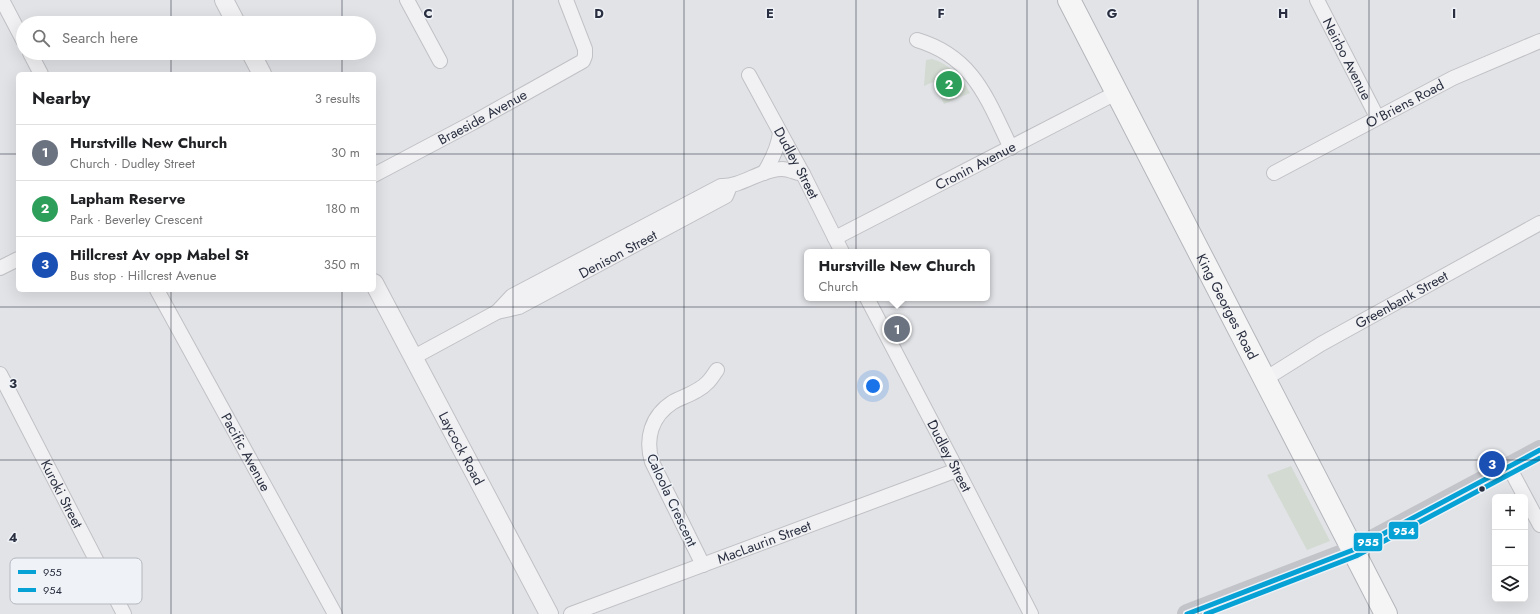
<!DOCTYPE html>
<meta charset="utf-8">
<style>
body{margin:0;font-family:Jost,sans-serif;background:#f2f2f2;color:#202124}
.controls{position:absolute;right:12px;bottom:12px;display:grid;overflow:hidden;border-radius:6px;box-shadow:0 4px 16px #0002}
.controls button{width:36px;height:36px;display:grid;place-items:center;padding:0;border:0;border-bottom:1px solid #e0e0e0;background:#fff;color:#202124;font:20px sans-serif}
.you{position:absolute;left:873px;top:386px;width:14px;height:14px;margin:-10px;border:3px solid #fff;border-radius:50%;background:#1a73e8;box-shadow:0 0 0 6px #1a73e833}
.badge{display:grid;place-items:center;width:26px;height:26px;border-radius:50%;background:#0f766e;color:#fff;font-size:13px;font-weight:700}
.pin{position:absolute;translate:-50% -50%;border:2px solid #fff;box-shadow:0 1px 4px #0006}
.popup{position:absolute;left:804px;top:249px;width:186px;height:52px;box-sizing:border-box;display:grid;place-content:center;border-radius:6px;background:#fff;filter:drop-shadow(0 1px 3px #0005);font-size:13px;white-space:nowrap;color:#757577}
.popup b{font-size:15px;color:#202124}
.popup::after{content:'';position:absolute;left:50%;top:100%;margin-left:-8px;border:8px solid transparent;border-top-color:#fff}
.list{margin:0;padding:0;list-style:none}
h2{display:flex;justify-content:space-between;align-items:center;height:52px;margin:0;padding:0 16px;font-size:17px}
h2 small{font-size:13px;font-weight:400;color:#757577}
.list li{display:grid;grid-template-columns:26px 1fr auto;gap:12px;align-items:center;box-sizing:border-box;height:56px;padding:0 16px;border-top:1px solid #e0e0e0}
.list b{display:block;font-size:15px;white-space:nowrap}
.list p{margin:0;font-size:13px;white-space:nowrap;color:#757577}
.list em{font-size:13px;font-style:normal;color:#757577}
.icon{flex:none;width:22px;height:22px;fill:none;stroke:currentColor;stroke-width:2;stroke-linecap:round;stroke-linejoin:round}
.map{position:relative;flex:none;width:1540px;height:614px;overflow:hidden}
.search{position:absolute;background:#fff;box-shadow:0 4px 16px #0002;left:16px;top:16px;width:360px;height:44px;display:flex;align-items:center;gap:10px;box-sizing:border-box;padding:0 14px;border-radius:22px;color:#757577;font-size:15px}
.panel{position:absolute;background:#fff;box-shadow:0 4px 16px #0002;left:16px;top:72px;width:360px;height:220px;border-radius:6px}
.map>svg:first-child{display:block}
</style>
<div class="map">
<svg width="1540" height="614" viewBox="0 0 1540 614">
<rect width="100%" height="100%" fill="#e2e3e7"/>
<path fill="#d2dad2" d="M932,59C950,64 961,77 970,93L944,104L933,82L924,86L926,60Z
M1291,466L1330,541L1307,550L1267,475Z"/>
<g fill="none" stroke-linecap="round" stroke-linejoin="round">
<defs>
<g id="minor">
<path d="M2,0L23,40"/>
<path d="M407,0L440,61"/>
<path id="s1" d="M1317,0L1377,117"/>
<path d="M917,40C974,57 987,99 1011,148"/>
<path d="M30,53L41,74"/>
<path id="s2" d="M749,75L803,174L842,252"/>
<path d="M764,173C772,160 778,148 780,133"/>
<path id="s3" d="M1274,173L1453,78L1540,41"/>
<path id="s4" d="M374,175L474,122L583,61L585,56V49L566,0"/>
<path id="s5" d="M835,238L1116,93"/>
<path d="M0,268L18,259"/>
<path id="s6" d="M157,290L335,614"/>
<path id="s7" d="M867,298L957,470L1031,614"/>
<path d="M497,312L512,296L721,186C742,187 760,169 782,169C788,169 797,173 803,174"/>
<path id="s8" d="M414,357L497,312L519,307L726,196L730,186"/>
<path id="s9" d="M0,374L124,614"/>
<path id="s10" d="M1265,379L1321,344L1540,223"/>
<path d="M1509,467L1540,525"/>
<path d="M703,565L652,462C645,439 651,416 673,402C684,396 699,392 708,382C711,379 714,374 717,370"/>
<path id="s11" d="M571,614L957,470"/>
</g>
<g id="tertiary">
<path d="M224,0L236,23"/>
<path d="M251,53L262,74"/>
<path id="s12" d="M374,283L549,614"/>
</g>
<g id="trunk">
<path id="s13" d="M1069,0L1386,614"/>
</g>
</defs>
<use href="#minor" stroke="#c0c1c5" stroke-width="16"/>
<use href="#tertiary" stroke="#c0c1c5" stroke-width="20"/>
<use href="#trunk" stroke="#b4b6bb" stroke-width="24"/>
<use href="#minor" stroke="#f1f1f3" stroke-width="14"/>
<use href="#tertiary" stroke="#f1f1f3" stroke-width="18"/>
<path stroke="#c2c4c9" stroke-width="20" d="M1187,614L1353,550L1540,450"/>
<use href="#trunk" stroke="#f5f5f6" stroke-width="22"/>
<defs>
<path id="bus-1" d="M1187,614L1353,550L1540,450"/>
<path id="bus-2" d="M1206,614L1356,556L1540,458"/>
</defs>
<use href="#bus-1" stroke="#eff2f6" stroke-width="8"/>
<use href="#bus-2" stroke="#eff2f6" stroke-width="8"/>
<use href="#bus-1" stroke="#06a1d5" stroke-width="5"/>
<use href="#bus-2" stroke="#06a1d5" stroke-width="5"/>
</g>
<path fill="none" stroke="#292f40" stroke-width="1" stroke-opacity="0.55" d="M171,0V23M342,0V23M513,0V614M684,0V614M856,0V614M1027,0V614M1198,0V614M1369,0V614M171,53V74M342,53V74M0,154H18M374,154H1540M171,290V614M342,290V614M0,307H1540M0,460H1540"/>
<circle fill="#292f40" stroke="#eff2f6" stroke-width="1.5" cx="1482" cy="489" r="3.5"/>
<g text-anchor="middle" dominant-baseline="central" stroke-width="3" stroke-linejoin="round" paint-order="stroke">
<g font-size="14" fill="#292f40" stroke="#eff2f6">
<text stroke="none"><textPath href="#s1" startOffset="66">Neirbo Avenue</textPath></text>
<text stroke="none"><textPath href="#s3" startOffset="148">O'Briens Road</textPath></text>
<text stroke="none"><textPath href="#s4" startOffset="123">Braeside Avenue</textPath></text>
<text stroke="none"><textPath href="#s2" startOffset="100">Dudley Street</textPath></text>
<text stroke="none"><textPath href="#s5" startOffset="158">Cronin Avenue</textPath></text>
<text stroke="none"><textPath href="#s8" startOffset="229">Denison Street</textPath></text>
<text stroke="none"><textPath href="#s10" startOffset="158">Greenbank Street</textPath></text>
<text stroke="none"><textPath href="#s13" startOffset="345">King Georges Road</textPath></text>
<text stroke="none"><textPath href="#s12" startOffset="187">Laycock Road</textPath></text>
<text stroke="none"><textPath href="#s6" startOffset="185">Pacific Avenue</textPath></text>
<text stroke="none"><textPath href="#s7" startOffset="178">Dudley Street</textPath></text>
<text stroke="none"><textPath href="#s9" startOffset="135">Kuroki Street</textPath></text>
<text transform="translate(672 500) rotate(65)">Caloola Crescent</text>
<text stroke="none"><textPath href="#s11" startOffset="206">MacLaurin Street</textPath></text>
</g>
</g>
<rect x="10" y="558" width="132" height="46" rx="6" fill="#eff2f6" stroke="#b4b8bf" stroke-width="1"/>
<rect x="18" y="570" width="18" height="4" fill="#06a1d5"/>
<rect x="18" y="588" width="18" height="4" fill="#06a1d5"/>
<g font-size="11" fill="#292f40">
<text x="43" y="576">955</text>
<text x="43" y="594">954</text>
</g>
<g font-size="13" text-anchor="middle" font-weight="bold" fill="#292f40" stroke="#eff2f6" stroke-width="3" stroke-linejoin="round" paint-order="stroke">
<text x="428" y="18">C</text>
<text x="599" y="18">D</text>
<text x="770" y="18">E</text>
<text x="941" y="18">F</text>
<text x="1112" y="18">G</text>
<text x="1283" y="18">H</text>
<text x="1454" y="18">I</text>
<text x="13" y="388">3</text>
<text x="13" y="542">4</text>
</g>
<g stroke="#eff2f6" stroke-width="1.5">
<rect x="1388" y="521" width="31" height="19" rx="4" fill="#06a1d5"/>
<rect x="1353" y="532" width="30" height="20" rx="4" fill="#06a1d5"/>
</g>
<g font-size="11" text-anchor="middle" font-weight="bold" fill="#fff">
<text x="1404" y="535">954</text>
<text x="1368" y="546">955</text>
</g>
</svg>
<div class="controls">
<button>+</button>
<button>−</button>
<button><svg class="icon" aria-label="layers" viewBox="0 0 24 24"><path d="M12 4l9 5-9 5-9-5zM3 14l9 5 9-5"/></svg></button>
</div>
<div class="you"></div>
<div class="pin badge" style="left:897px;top:329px;background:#6b7280">1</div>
<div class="popup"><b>Hurstville New Church</b>Church</div>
<div class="pin badge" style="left:949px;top:84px;background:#2e9e5b">2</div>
<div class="pin badge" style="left:1492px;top:464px;background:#1a4fb4">3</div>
<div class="search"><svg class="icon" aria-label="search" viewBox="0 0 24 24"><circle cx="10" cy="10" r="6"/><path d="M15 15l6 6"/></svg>Search here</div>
<section class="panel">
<h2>Nearby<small>3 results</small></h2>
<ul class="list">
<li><span class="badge" style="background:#6b7280">1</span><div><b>Hurstville New Church</b><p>Church · Dudley Street</p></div><em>30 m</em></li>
<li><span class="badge" style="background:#2e9e5b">2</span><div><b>Lapham Reserve</b><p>Park · Beverley Crescent</p></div><em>180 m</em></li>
<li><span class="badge" style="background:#1a4fb4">3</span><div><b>Hillcrest Av opp Mabel St</b><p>Bus stop · Hillcrest Avenue</p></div><em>350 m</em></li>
</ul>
</section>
</div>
